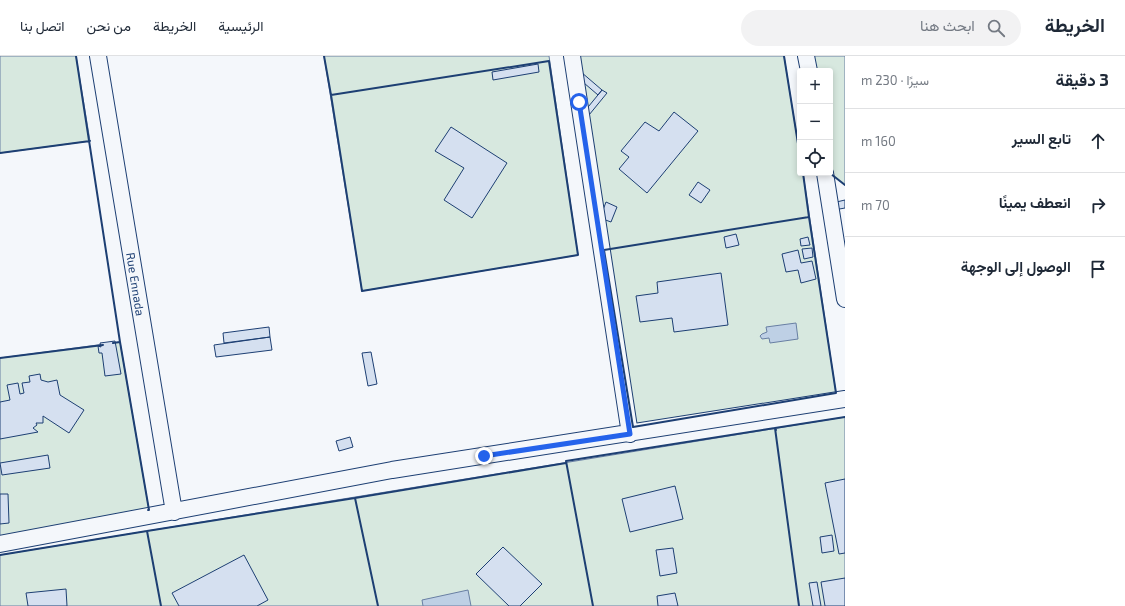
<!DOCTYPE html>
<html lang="ar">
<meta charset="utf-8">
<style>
body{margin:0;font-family:"Exo 2",Vazirmatn,sans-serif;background:#f2f2f3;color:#1f2937;direction:rtl}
.controls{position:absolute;right:12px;top:12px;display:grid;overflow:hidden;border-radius:4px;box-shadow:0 2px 6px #0003}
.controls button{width:36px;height:36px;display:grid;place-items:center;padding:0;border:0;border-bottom:1px solid #e0e1e3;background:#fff;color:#1f2937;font:20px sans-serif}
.stop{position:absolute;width:12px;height:12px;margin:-9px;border:3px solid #2563eb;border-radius:50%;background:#fff}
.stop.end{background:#2563eb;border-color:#fff;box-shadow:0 1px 4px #0008}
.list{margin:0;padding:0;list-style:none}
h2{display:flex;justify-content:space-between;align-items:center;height:52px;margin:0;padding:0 16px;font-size:17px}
h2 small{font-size:13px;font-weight:400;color:#747a83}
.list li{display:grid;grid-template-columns:26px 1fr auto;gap:12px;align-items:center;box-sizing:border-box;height:64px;padding:0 16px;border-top:1px solid #e0e1e3}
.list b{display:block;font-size:15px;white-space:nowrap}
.list em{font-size:13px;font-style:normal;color:#747a83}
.icon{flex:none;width:22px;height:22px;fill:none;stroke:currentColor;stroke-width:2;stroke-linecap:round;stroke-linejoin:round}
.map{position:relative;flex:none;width:845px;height:550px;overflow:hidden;direction:ltr}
header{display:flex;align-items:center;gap:24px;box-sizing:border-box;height:56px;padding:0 20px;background:#fff;border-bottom:1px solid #e0e1e3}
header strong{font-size:19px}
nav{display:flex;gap:22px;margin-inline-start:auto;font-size:14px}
.search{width:280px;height:36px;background:#f2f2f3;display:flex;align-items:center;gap:10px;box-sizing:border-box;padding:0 14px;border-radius:22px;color:#747a83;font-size:15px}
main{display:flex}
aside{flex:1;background:#fff}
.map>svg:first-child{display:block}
</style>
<header>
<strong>الخريطة</strong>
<div class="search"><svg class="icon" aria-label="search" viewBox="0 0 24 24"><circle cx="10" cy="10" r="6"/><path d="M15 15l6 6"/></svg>ابحث هنا</div>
<nav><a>الرئيسية</a><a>الخريطة</a><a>من نحن</a><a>اتصل بنا</a></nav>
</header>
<main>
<aside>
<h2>3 دقيقة<small>سيرًا · 230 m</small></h2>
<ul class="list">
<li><svg class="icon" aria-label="ahead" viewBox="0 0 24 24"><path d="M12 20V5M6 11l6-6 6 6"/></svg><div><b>تابع السير</b></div><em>160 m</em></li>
<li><svg class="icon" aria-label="right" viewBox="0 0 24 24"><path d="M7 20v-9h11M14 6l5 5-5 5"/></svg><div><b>انعطف يمينًا</b></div><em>70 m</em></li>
<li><svg class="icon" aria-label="arrive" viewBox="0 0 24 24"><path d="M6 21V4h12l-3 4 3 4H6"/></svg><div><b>الوصول إلى الوجهة</b></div></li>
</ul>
</aside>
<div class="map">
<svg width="845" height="550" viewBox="0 0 845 550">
<rect width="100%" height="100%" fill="#f4f7fb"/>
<path fill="#d7e8df" stroke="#687fa3" d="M0,0H76L90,85L0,97Z
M324,0H549L578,199L362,235Z
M575,0H784L800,100V117H803L836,337L633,371Z
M812,0H845V129L831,118L830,112V15H814Z
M120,286L149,454L0,480V302Z
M845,361V550H0V499Z"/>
<path fill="#bed0e5" stroke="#687fa3" d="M796,267L798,283L770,287L769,282L762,283L760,280L762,278L767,276L766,271Z
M468,534L471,550H423L422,544Z"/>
<path fill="#d5e0f0" stroke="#1d3f73" d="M538,8L539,16L493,24L492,16Z
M581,16L602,34L598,39L577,21Z
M602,34L607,37L589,59L584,56Z
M674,56L698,75L647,137L619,113L629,101L621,95L645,66L659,75Z
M451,71L507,107L472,162L444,144L464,112L435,95Z
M698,126L710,134L701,147L689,139Z
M845,144V152L834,154L832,147Z
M606,146L617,151L611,166L600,162Z
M736,178L739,189L726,192L724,181Z
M808,181L810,189L801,190L800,183Z
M812,192L813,201L804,203L802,193Z
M798,194L801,207L812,205L816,223L801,227L798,214L786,216L782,198Z
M721,217L728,269L674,276L672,262L640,266L636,240L658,237L657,226Z
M269,271L270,281L224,287L223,277Z
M270,281L272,294L216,301L214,289Z
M115,285L121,318L105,320L102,297H99L98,290L101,291L100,287Z
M371,296L377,328L368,330L362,297Z
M40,318L41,324L48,326L57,324L60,339L84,354L69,377L43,360V367H36L37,369L33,372L38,376L0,383V346L10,344L7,329L18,327L20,338L24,337L22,327L30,326L29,320Z
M350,381L353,391L339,395L336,385Z
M48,399L50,412L2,419L0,407Z
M845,423V497L839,498L825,427Z
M675,430L683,463L630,476L622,443Z
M0,438H8L9,467L0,468Z
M832,479L834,495L822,497L820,481Z
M503,491L542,528L520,550H509L476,518Z
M673,492L677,517L660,520L656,494Z
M244,499L268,544L257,550H179L172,537Z
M845,522V550H825L821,526Z
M817,526L821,550H813L809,527Z
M66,533L67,550H28L26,537Z
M675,537L678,550H658L657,540Z"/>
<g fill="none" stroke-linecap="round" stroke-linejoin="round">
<defs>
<path id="minor" d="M98,0L174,456
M572,0L630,378
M806,0L809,15
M825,117L845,243
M0,488L392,414L845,343"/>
</defs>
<use href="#minor" stroke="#1d3f73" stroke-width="18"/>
<use href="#minor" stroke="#f4f7fb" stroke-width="16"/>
<path stroke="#1d3f73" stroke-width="2" d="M76,0L120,286H119
M324,0L331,39
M784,0L800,100
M549,5L578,199L362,235L331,39Z
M0,97L90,85
M803,117L809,161H808
M831,118L845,129
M809,161L836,337L633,371L604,194Z
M113,287L120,286L149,454H148
M0,302L103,289
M776,374L775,372L845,361
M0,499L147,475
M161,550L147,475L355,442
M378,550L355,442L566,407
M593,550L566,405L775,372L799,550"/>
</g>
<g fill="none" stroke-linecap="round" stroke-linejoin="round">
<path stroke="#2563eb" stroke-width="5" d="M484,400L630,378L579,46"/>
</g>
<g text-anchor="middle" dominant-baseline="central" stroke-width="3" stroke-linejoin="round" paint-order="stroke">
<g font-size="12" fill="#1d3f73" stroke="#f4f7fb">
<text transform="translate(136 228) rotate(81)">Rue Ennada</text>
</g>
</g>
</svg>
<div class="controls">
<button>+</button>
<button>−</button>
<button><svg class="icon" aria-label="locate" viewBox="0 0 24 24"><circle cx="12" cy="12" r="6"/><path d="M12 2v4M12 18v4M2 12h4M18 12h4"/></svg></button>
</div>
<div class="stop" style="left:579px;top:46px"></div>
<div class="stop end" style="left:484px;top:400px"></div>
</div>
</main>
